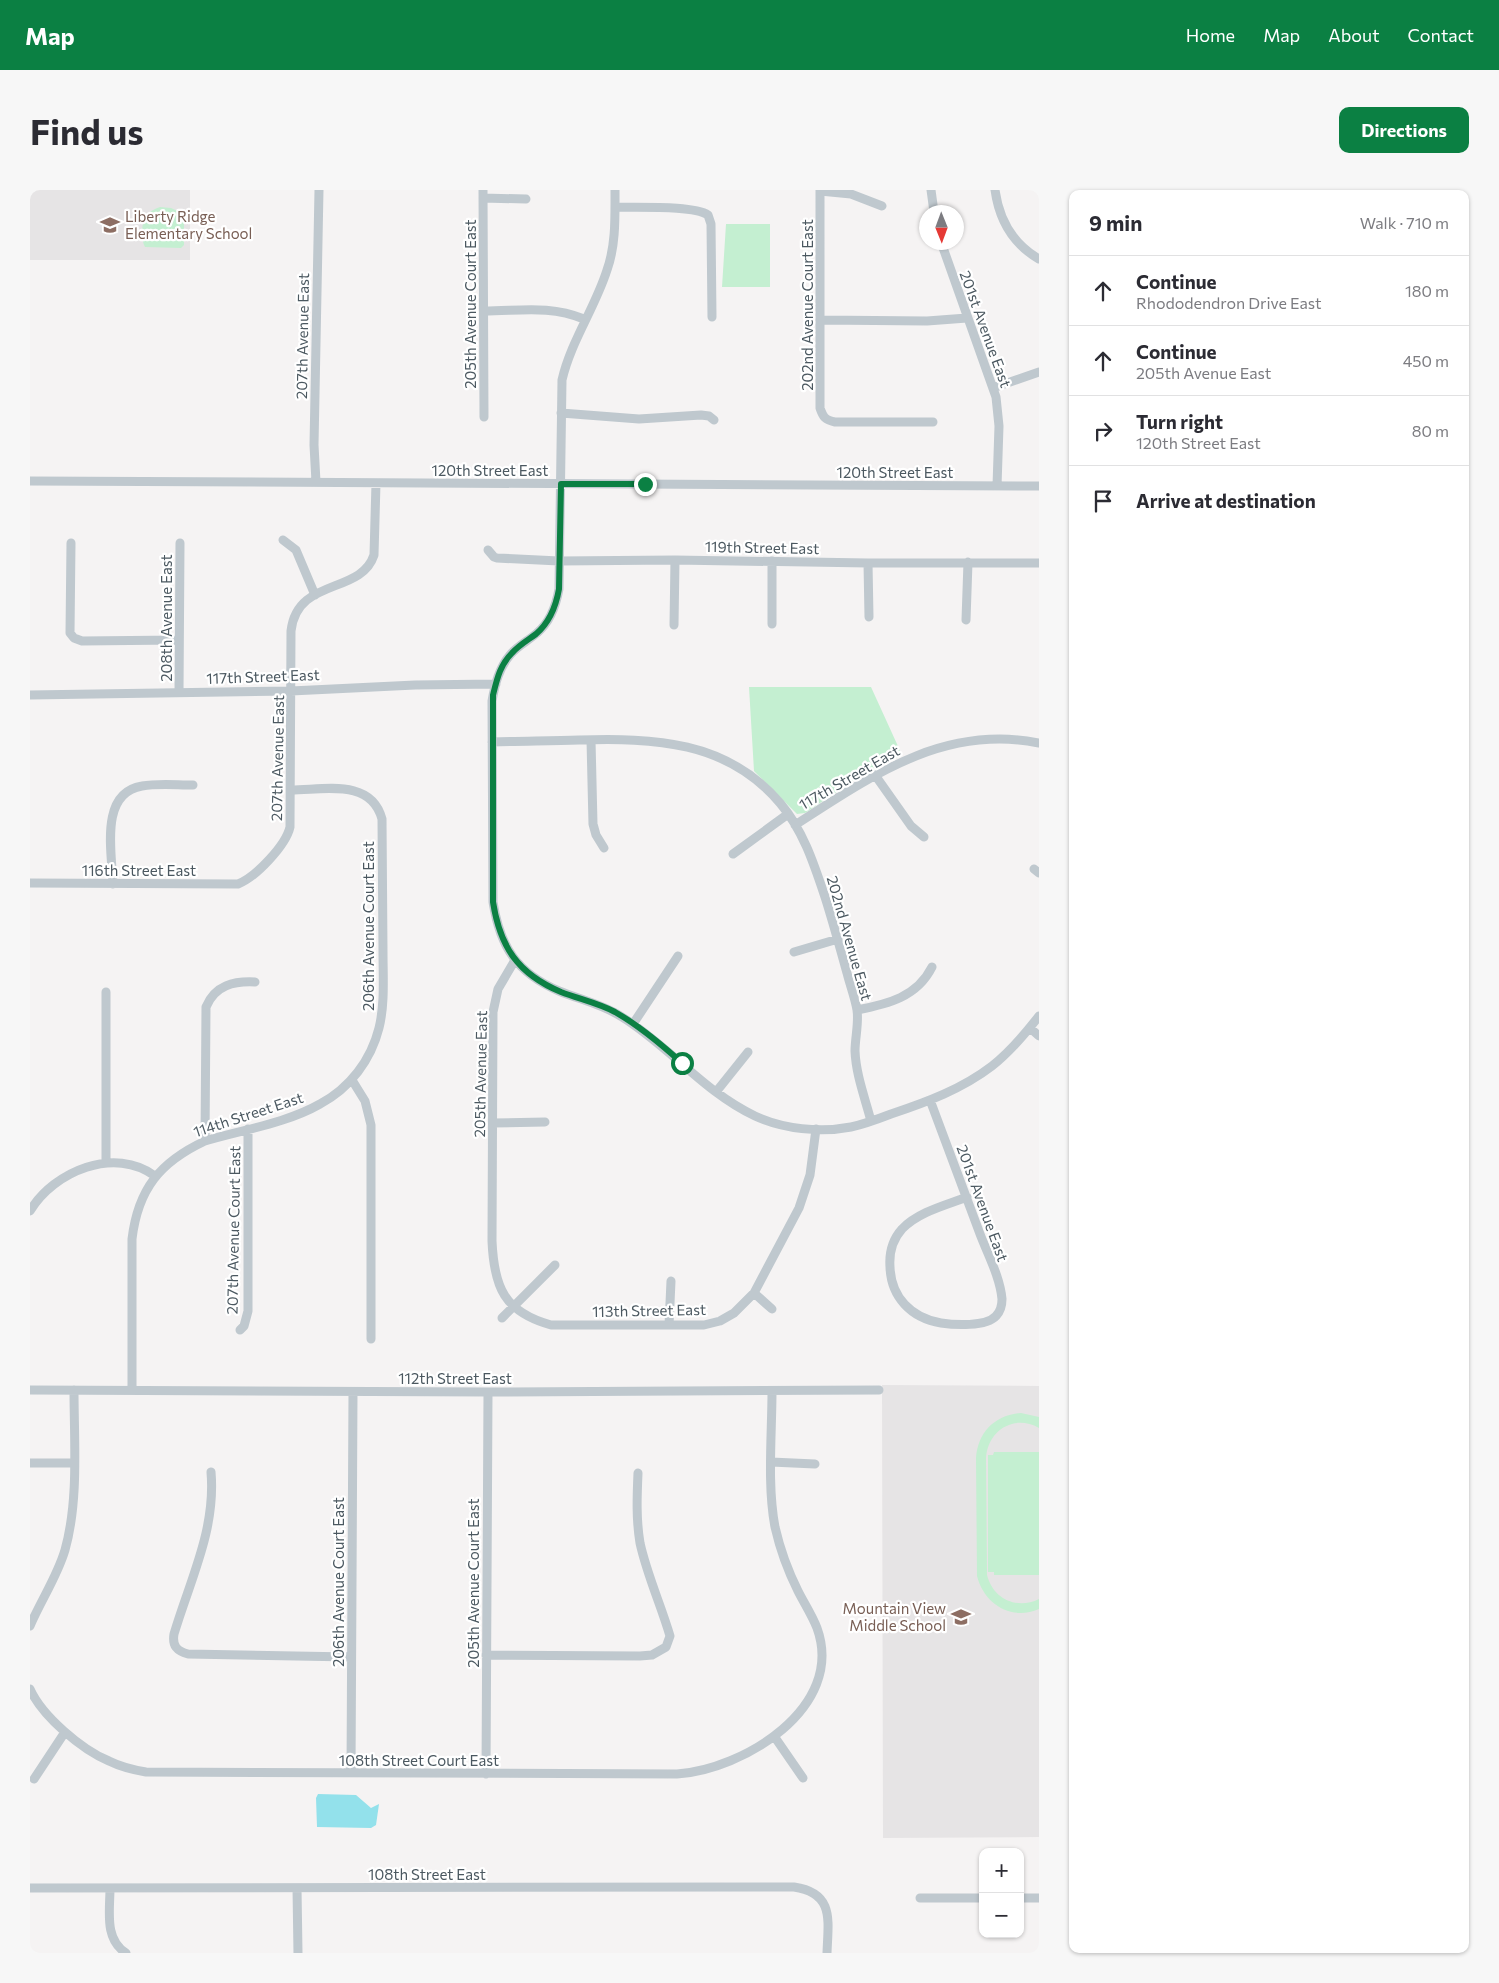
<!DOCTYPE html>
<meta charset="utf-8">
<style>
body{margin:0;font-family:Commissioner,sans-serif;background:#f7f7f7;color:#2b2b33}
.controls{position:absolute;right:15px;bottom:15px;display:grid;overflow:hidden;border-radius:10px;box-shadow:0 1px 4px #0004}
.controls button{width:45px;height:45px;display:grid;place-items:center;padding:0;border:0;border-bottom:1px solid #e1e1e2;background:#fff;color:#2b2b33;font:25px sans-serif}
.compass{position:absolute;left:889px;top:15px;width:45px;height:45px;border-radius:50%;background:#fff;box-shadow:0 1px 4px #0004;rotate:179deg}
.stop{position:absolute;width:15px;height:15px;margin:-11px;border:4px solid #0b8043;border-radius:50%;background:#fff}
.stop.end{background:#0b8043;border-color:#fff;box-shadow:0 1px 5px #0008}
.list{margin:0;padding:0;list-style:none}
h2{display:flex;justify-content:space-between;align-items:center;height:65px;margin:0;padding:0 20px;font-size:21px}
h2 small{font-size:16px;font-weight:400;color:#7c7c81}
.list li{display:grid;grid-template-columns:32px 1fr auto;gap:15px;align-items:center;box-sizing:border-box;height:70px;padding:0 20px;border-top:1px solid #e1e1e2}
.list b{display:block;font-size:19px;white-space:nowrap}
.list p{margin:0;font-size:16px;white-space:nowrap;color:#7c7c81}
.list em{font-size:16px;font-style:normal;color:#7c7c81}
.icon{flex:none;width:28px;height:28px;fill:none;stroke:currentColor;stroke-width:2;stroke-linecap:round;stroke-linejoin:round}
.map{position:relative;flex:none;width:1009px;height:1763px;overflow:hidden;border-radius:10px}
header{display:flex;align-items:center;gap:30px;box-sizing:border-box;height:70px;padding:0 25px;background:#0b8043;color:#fff}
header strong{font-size:24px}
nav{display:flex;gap:28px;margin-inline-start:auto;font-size:18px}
.intro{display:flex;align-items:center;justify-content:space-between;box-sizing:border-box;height:120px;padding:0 30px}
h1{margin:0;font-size:35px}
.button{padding:12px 22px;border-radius:10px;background:#0b8043;color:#fff;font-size:18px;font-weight:700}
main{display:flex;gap:30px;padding:0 30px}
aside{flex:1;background:#fff;border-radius:10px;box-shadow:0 1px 4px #0004}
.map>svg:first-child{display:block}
</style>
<header>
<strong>Map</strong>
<nav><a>Home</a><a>Map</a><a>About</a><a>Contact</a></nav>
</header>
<div class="intro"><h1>Find us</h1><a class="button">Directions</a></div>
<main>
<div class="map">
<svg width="1009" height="1763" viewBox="0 0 1009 1763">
<rect width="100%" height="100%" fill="#f5f3f3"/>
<path fill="#e6e4e5" d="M0,0H160V70H0Z
M852,1195L1009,1196V1647L853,1648Z"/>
<path fill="#c4efd1" d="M130,17L141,18L154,24V55L151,58L115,57C111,50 111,33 116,26C119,21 125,19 130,17Z
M696,34H740V97H692Z
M719,497H841L872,565L829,587L775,623L767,624L724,581Z
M991,1223L1009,1227V1238C984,1224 958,1240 956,1268L957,1385C963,1409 987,1420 1009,1409V1419C981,1431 954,1414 947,1386L946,1268C948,1242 965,1225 991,1223Z
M964,1262H1009V1385H964V1382H958V1265H963Z"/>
<path fill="#93e1eb" d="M288,1604L326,1605L341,1618L349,1614L346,1635L341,1638L287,1637L286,1608Z"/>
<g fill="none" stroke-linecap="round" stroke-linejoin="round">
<path stroke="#bfc8ce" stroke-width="9" d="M453,0L454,227
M585,0C585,27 586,55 577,80C565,118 541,151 532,190L529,399C526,416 520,432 507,443C498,451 487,456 480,465C469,478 465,494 462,511L463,712C470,757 487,783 529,801C551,810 572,814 592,827C639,856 674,902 725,926C753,939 790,943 821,937C835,934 848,929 861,924C897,912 932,899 962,876C980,862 995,844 1009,826
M790,0V218C793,227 795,230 805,232H903
M901,0L904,22
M965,0C969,29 983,54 1009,69
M790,1L821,4L852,16
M453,8L496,9
M585,17C606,18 663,15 678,25L681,34L682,127
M911,52L966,207L969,236L967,296
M454,121C491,121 519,115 554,129
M791,130L897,131L937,128
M963,198L1009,182
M531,223L609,229L671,225L679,226L684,230
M0,291L1009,296
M286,292L284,255L289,0
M253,350L266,360L285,405
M41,353L40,443L44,448L52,451L148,450
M458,360L464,367L467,368L529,371L645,370L838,373H1009
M742,371V434
M838,373L839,427
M936,430L938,372
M644,435L645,370
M149,502L150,353
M0,505L261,501L385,495L466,494
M561,550L563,634L566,645L574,658
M462,552C491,551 520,551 549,550C623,548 697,550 750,613C773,640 784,674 795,707C803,732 810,758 817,783C820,795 825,808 827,820C829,833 825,848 825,861C826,885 835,908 841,931
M845,585L881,636L894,647
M765,635C841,586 914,534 1009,553
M703,664L758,624
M1004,679L1009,683
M0,693L208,694C226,687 256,655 260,637L261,441C267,387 331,405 344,365L346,293
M83,694C82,663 69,603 112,596C128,593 146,595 163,595
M764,762L808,749
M485,770L468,799L463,822L462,1051C464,1097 474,1122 521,1135H674L690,1131L704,1123L724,1103L769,1018L780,985L786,939
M827,820C858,814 887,807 902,777
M603,834L648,766
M1000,838L1009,846
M322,890L335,911L341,935V1149
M686,902L718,862
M900,910C917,955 934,1000 950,1044C958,1065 970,1087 972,1109C972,1115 970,1122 966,1126C956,1137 924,1135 911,1133C881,1128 861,1107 860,1077C859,1063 863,1049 872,1039C888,1022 916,1015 937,1007
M463,933L515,932
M175,951L176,817C185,795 204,791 225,792
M76,972V802
M0,1021C24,981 85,956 125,986
M724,1103L742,1119
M472,1128L525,1075
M639,1135L641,1091
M210,1140L214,1136L218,1121V939
M0,1200L458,1202L849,1200
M102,1200V1049C108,999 130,972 175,951C212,940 257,933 290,914C320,898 341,870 349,838C355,814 353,787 353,762C353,718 352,673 352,629C341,588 294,600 261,600
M741,1272L785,1274
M1,1273H44
M181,1282C186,1340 160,1390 144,1444C142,1456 147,1461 158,1464L321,1467
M0,1436C11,1410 27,1387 35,1360C49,1310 44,1252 44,1200
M456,1465L610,1466L622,1465L636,1457L640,1446C631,1415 617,1385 610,1353C606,1329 607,1306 608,1283
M0,1499C12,1526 52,1560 79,1571C91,1577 104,1580 116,1582L647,1584C712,1580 816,1518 787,1438C782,1425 774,1413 768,1401C758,1381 750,1359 745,1337C737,1295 742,1244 742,1201
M744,1546L773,1588
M321,1583L323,1202
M456,1584L458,1202
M4,1589L35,1542
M0,1698L764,1697C805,1703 798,1731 797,1763
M80,1698C80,1721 74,1749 96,1763
M267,1698L268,1763
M890,1708H953
M990,1708H1009"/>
</g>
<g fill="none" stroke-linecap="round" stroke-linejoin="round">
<path stroke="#0b8043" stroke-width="6" d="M615,294H531L529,399C526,416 520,432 506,444C498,450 489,455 482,463C470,475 467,489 463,505V712C470,757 488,784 531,802C549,809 568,813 585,822C610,836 631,854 652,873"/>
</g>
<defs>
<symbol id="school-bare" viewBox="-9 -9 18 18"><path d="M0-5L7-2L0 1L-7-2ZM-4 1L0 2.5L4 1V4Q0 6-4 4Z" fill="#8d6e63" stroke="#fff" stroke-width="2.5" paint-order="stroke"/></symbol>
</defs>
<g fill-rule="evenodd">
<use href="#school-bare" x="66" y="21" width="28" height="28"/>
<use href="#school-bare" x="917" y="1413" width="28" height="28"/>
</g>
<g text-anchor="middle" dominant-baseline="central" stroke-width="4.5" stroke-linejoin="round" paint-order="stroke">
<g font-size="15" fill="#785e54" stroke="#fff" text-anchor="start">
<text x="95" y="26">Liberty Ridge<tspan x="95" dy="17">Elementary School</tspan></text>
<text x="916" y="1418" text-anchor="end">Mountain View<tspan x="916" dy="17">Middle School</tspan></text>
</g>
<g font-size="15" fill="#4b5860" stroke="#fff">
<text transform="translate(440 114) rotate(-90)">205th Avenue Court East</text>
<text transform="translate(777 115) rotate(-90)">202nd Avenue Court East</text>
<text transform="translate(956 139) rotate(70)">201st Avenue East</text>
<text transform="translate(272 146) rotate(-89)">207th Avenue East</text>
<text x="460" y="280">120th Street East</text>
<text x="865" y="282">120th Street East</text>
<text transform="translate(732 357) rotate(1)">119th Street East</text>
<text transform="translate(136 428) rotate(-90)">208th Avenue East</text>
<text transform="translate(233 486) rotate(-2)">117th Street East</text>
<text transform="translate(247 568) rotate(-89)">207th Avenue East</text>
<text transform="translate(819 587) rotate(-30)">117th Street East</text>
<text x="109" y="680">116th Street East</text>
<text transform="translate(338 736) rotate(-90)">206th Avenue Court East</text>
<text transform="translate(820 748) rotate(74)">202nd Avenue East</text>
<text transform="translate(450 884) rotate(-89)">205th Avenue East</text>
<text transform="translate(218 924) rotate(-18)">114th Street East</text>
<text transform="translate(953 1013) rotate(70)">201st Avenue East</text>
<text transform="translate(203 1040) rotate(-89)">207th Avenue Court East</text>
<text transform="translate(619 1120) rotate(-1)">113th Street East</text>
<text x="425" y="1188">112th Street East</text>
<text transform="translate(308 1392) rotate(-90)">206th Avenue Court East</text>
<text transform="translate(443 1393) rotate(-90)">205th Avenue Court East</text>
<text x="389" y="1570">108th Street Court East</text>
<text x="397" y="1684">108th Street East</text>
</g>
</g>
</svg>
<div class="controls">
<button>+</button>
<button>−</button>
</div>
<svg class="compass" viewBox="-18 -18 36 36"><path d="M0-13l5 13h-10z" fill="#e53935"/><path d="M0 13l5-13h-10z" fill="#7c7c81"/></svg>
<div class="stop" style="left:652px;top:873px"></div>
<div class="stop end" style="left:615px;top:294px"></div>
</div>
<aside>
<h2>9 min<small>Walk · 710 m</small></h2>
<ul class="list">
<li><svg class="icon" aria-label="ahead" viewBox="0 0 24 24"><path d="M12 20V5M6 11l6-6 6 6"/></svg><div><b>Continue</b><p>Rhododendron Drive East</p></div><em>180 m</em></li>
<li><svg class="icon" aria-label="ahead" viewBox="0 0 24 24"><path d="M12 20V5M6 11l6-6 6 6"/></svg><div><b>Continue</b><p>205th Avenue East</p></div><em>450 m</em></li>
<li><svg class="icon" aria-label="right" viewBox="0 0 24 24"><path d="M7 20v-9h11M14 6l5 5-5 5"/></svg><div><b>Turn right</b><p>120th Street East</p></div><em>80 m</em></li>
<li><svg class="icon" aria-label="arrive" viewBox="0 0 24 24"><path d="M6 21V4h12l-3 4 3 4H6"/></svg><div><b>Arrive at destination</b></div></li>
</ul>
</aside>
</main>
